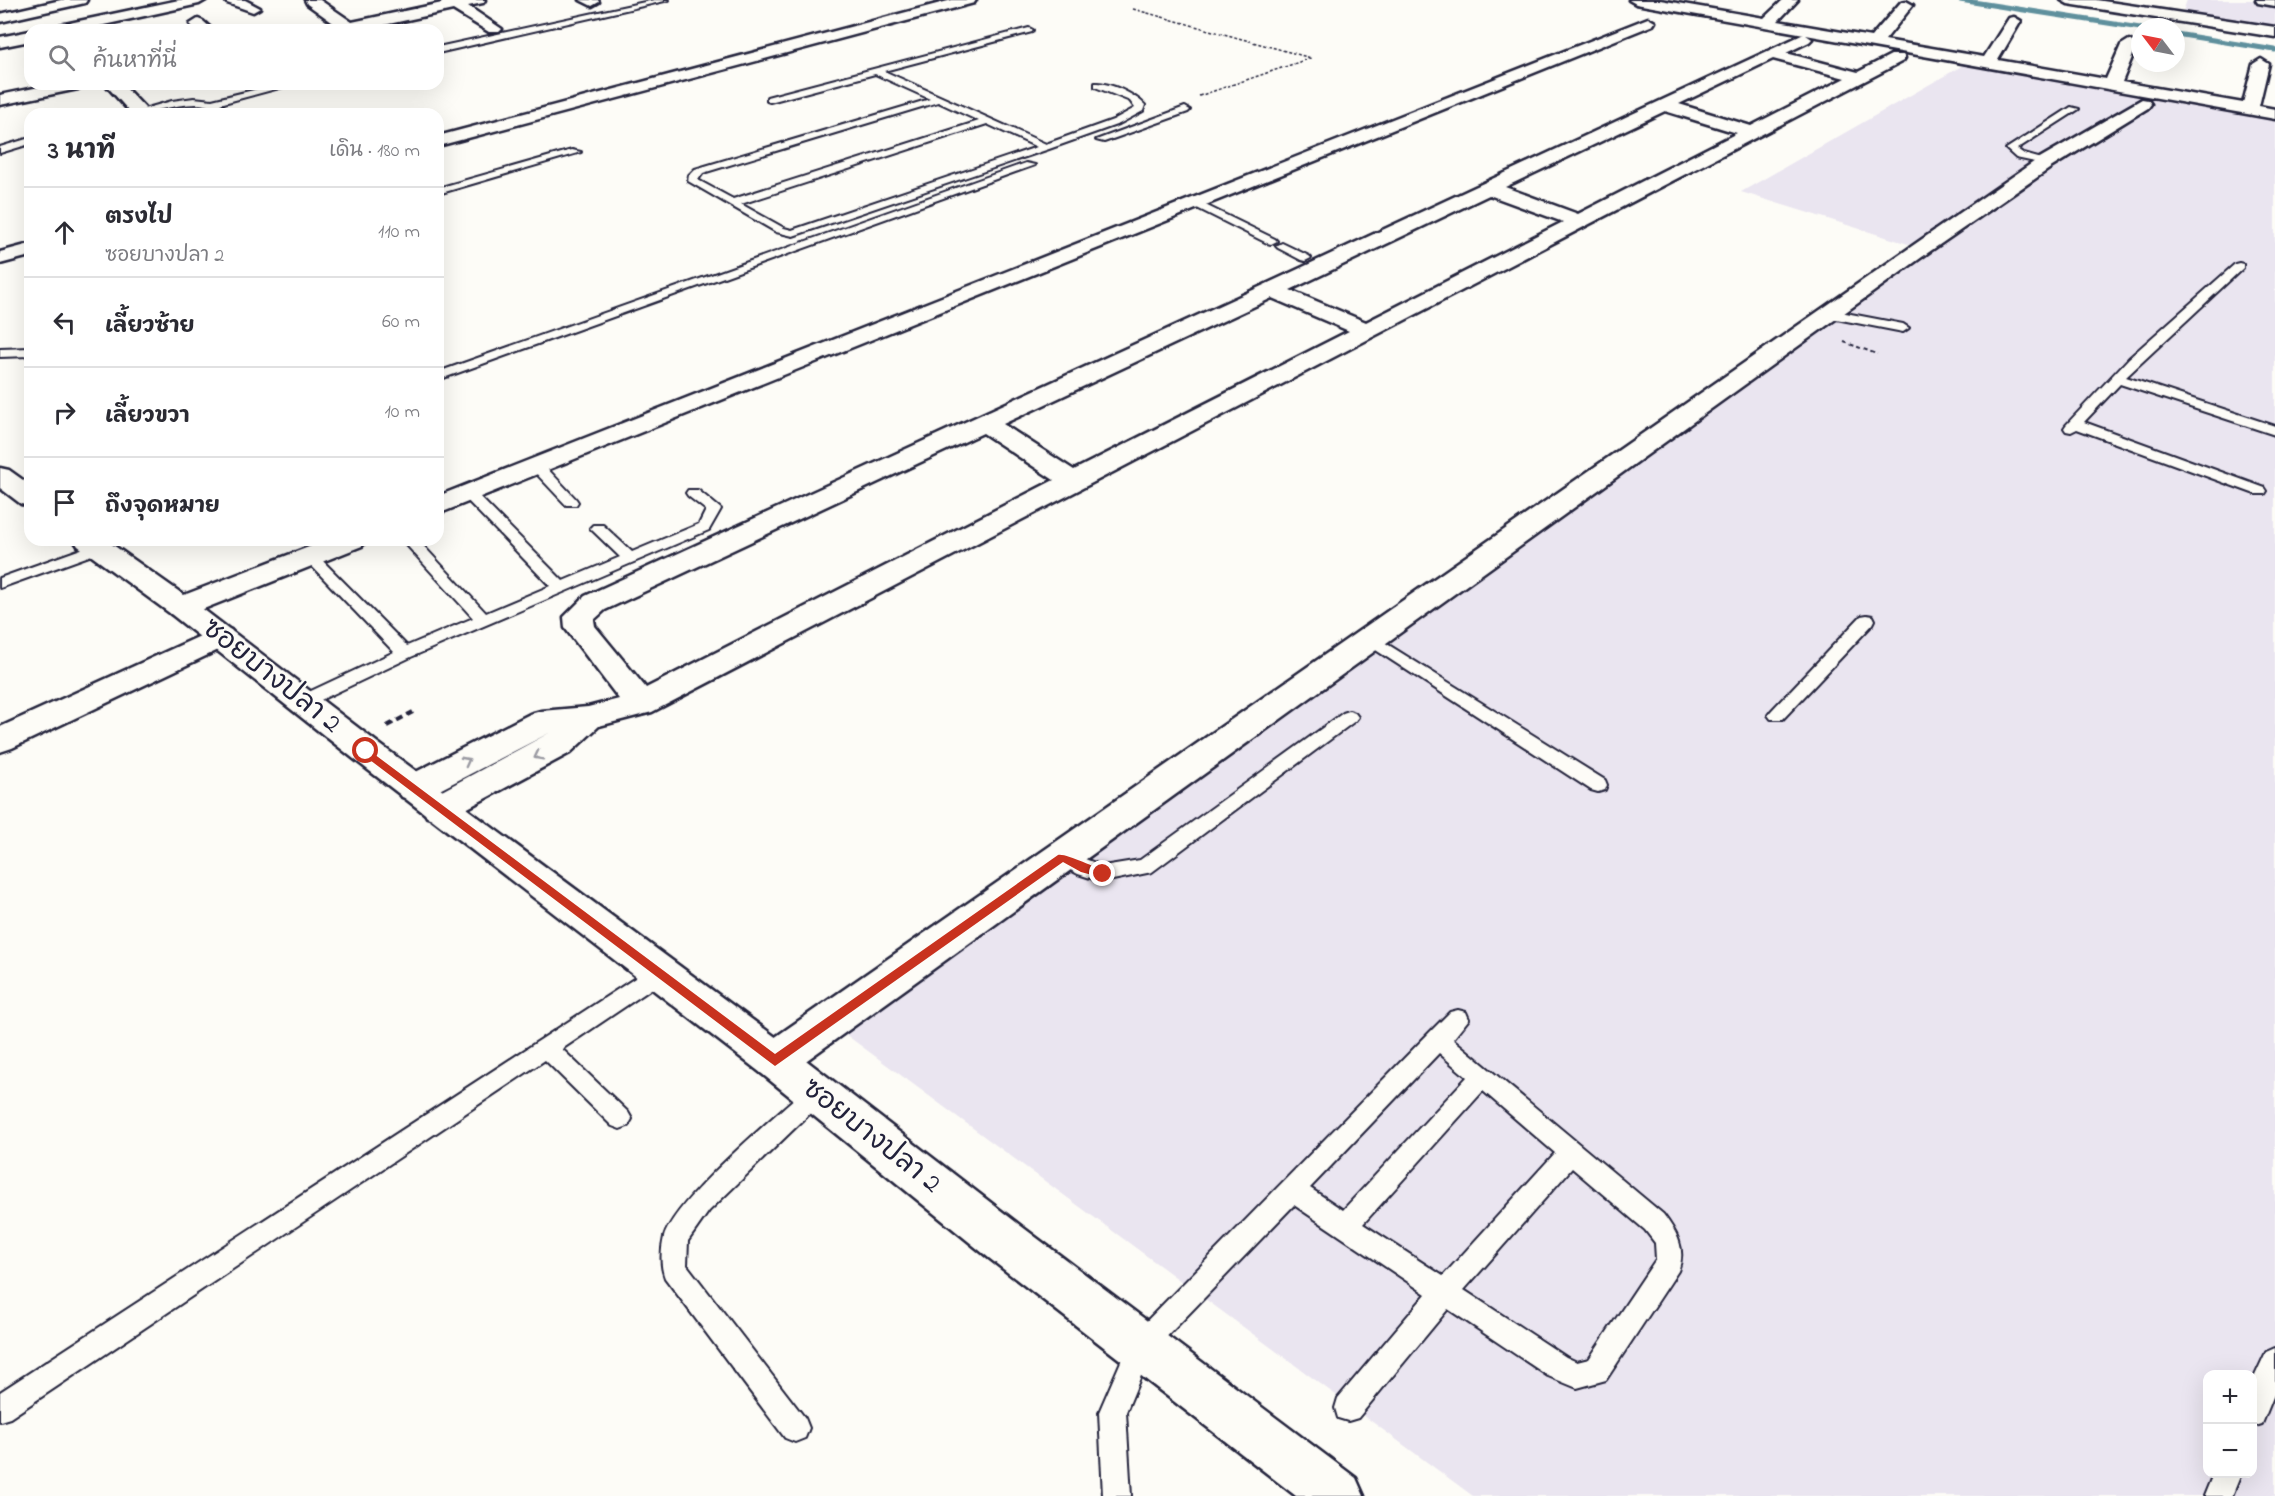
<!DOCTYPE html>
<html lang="th">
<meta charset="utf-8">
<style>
body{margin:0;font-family:"Indie Flower","Playpen Sans Thai",sans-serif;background:#f2f2f3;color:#2b2b33}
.controls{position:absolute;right:18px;bottom:18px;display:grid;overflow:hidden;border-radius:12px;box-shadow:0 6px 24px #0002}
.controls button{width:54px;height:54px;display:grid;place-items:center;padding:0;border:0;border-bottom:2px solid #e1e1e2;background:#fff;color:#2b2b33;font:30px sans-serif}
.compass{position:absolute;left:2131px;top:18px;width:54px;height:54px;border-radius:50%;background:#fff;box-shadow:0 6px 24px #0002;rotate:302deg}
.stop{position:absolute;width:18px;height:18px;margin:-14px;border:4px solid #c8321e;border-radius:50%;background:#fff}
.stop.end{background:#c8321e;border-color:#fff;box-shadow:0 2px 6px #0008}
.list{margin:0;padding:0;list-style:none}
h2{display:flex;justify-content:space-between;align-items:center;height:78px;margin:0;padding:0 24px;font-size:26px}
h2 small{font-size:20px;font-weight:400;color:#7c7c81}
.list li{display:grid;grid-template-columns:39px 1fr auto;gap:18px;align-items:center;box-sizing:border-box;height:90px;padding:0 24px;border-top:2px solid #e1e1e2}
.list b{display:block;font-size:22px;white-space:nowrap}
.list p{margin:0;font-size:20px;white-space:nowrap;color:#7c7c81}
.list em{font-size:20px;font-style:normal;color:#7c7c81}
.icon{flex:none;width:33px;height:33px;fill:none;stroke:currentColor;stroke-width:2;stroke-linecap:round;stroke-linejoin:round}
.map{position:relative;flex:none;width:2275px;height:1496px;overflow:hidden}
.search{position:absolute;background:#fff;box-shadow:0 6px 24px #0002;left:24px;top:24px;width:420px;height:66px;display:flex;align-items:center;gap:15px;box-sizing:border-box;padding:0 21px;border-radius:18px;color:#7c7c81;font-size:22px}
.panel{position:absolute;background:#fff;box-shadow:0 6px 24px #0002;left:24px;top:108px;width:420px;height:438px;border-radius:18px}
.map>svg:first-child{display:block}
</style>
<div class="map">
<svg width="2275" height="1496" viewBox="0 0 2275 1496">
<rect width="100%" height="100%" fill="#fdfcf7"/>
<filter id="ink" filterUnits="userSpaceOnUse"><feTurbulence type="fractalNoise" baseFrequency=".0167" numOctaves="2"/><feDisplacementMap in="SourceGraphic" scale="12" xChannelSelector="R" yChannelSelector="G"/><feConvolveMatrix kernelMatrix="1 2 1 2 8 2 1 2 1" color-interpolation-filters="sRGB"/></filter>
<g filter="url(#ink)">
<path fill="#eae5f0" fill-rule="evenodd" d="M2187,0H2275V32L2181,17Z
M1967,63L2275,119V1496H1473L815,1012L1921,248L1741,192ZM2208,1374H2252V1474H2208Z"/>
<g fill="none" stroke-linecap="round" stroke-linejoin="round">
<path stroke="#5f909d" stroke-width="5" d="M1960,0L2140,28
M2176,34L2275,50"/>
<defs>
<path id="service" d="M654,0H669L438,53V47Z
M1029,28L1033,30L1032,32L884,71L1046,144L1113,120L1135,108L1130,101L1095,87V83C1109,82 1135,94 1145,105L1143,111L1119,124L1049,149L793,236L776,232L688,181L689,175L695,169L930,99L875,74L770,102L767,101V97ZM938,102L979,121L733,199L698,180L703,173ZM987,124L1037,147L792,230L784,228L741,204Z
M278,84H294L220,104L233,114C219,114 211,104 197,104C173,104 150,114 126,114L172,101L194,98L212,100Z
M1185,107L1190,110L1188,112L1104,142L1096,140Z
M2071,107L2079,109L2017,149L2024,154L2049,161V165L2016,158L2006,149Z
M30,138V144L0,153V147Z
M572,150L581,152L438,194V188Z
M1026,163L1035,165L438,380V372Z
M1193,199L1275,239L1277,241L1271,244L1267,243L1189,204V200Z
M1282,243L1309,256L1311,258L1305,261L1301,260L1278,248L1276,246Z
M2239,263L2243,264V268L2126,377L2275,426V435L2120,384L2084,422L2265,488L2267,491L2265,494H2255L2077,429L2071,432L2066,431L2064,428L2066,425L2129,358L2235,264Z
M1830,310L1903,324L1909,328L1903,332L1826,317L1824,314Z
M30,348V356L0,357V349Z
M537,462L542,463L576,499L578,502L576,505H566L532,469L530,466Z
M468,489L473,490L563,581L620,557L593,531L590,528L593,525H603L632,552L699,524L706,510L688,496L686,493L688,490H698L721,509L709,530L411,657L308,706H296L293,702L296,698L394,652L306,560L303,557L306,554H316L407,646L473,618L402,540H418L486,613L550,586L463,496L461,493Z
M98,543L106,548L103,551L0,588V578Z
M1867,615L1873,616L1875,620L1873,624L1783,719H1771L1768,715L1771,711L1861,616Z
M1371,634L1605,780L1607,785L1605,790L1598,792L1591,790L1365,643L1363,639L1365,635Z
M1349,711L1355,713L1358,717L1355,721L1152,872L1103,882L1078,874L1055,862L1052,857L1055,852L1062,850L1103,866L1140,860L1343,713Z
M659,964L666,967L670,973L666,979L562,1049L628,1112L632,1119L628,1126L620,1129L612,1126L545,1060L10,1418L0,1421V1392L652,967Z
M1458,1010L1466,1012L1469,1019L1453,1039L1663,1214C1676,1231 1687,1249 1678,1271L1606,1380L1577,1388L1548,1376L1448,1309L1358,1418L1348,1421L1338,1418L1335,1408L1338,1398L1426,1294L1294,1205L1150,1354L1126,1412L1131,1496H1103L1099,1412L1132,1336L1430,1032L1450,1012ZM1439,1053L1467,1077L1343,1210L1310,1188ZM1483,1091L1555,1153L1443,1276L1363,1224ZM1572,1168L1645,1230L1655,1243L1656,1259L1589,1359L1577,1362L1566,1357L1464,1290Z
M816,1083L824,1086L827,1093L824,1100L709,1211L688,1241L687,1265L805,1418L809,1428L805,1438L795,1442L785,1438L665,1278C660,1266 661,1249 664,1237C676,1198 775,1117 808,1086Z
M2275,1348V1392L2262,1424L2252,1427V1382L2266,1352Z
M2213,1474H2241L2232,1496H2204Z"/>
<path id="minor" d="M61,0H87L85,3L0,22V14Z
M179,0H206L199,4L81,30H52L60,25Z
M225,0H245L260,8L253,12L227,3Z
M305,0H320L352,22L442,3L440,0H485L483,3L468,6L502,29L499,32H489L453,10L361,30H327L336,25L307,4Z
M580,0H598L599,2L592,6Z
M952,0H976L974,3L438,146V136Z
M1629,0H1660L1764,18L1783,0H1798L1778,21L1871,37L1901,2L1906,1L1913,5L1885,40L1984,57L2009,18L2014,17L2021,21L1998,60L2106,79L2121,45L2129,40L2137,45L2122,82L2243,103L2253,64L2261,59L2269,64L2259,106L2275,109V119L1806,35L1812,39L1809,42L1786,53L1858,72L1891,55H1903L1905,58L1903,61L652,712L599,726L570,753L451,817L439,821L427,817L422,808L427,799L551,732L426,797L414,800L402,797L397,788L402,779L530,714L541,711L588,707L619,699L565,628L564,617L585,596L1264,285L1804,34L1636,4ZM1773,59L1845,78L1751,126L1679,104ZM1665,111L1737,133L1578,214L1505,187ZM1489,195L1563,222L1366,322L1290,290ZM1272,298L1349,331L1074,470L1003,424ZM983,433L1054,480L646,688L595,626L594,620L605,610Z
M2061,0H2096L2275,27V37L2068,4Z
M2256,0H2275V6L2258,3Z
M1648,18L1655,22L1653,25L438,514V496Z
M198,19L203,21L213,30H196L190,24Z
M30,31V41L0,47V37Z
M54,84H86L78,89L0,105V95Z
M105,84H122L145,108L142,112H130Z
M2142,99L2148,100L2151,104L2148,108L2052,167L1929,252L789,1073L775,1078L761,1073L755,1060L761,1047L1915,244L2038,159Z
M30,244V256L0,264V252Z
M327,540H366L362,546L191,614L181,616L171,614L166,607L171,600Z
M220,627L231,630L235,637L231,644L12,748L0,752V727Z"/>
<path id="tertiary" d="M0,468L9,470L30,485V506L21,504L0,488Z
M74,540H106L191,600L378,743L789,1047L1021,1226L1356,1478L1364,1496H1296L989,1258L761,1073L354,759L171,614L78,546Z"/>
</defs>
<use href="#service" stroke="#22223b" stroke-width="4"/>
<use href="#minor" stroke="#22223b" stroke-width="5"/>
<use href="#tertiary" stroke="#22223b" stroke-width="5"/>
<path stroke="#22223b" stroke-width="1.5" stroke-dasharray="3 2" stroke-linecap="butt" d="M1133,9L1311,58L1199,96"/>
<path stroke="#22223b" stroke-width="2" stroke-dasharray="4 3" stroke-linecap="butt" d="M1844,342L1877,354"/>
<path stroke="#22223b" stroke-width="4" stroke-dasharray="7 4.5" stroke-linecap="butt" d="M387,726L413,712"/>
<use href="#service" fill="#fdfcf7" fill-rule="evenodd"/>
<use href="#minor" fill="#fdfcf7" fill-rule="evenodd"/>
<use href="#tertiary" fill="#fdfcf7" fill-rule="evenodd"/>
</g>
<defs><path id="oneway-chevron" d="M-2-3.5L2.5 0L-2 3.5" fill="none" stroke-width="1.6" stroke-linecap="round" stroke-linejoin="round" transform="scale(1.5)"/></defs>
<g stroke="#9a9aa2">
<use href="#oneway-chevron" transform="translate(538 756) rotate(153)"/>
<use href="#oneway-chevron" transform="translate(466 761) rotate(-28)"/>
</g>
</g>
<path fill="#c8321e" d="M366,748L775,1054L1058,855C1066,853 1095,868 1106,871L1108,874L1103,878L1081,872L1063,862L775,1066L362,754V749Z"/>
<g text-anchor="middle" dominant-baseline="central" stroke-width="4.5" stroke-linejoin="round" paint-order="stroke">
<g font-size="28" fill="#22223b" stroke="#fdfcf7">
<text transform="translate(271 677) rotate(38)">ซอยบางปลา 2</text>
<text transform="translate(871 1137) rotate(38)">ซอยบางปลา 2</text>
</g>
</g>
</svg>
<div class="controls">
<button>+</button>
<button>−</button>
</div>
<svg class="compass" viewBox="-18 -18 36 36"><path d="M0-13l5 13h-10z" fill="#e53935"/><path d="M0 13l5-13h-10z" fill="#7c7c81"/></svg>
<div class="stop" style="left:366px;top:751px"></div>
<div class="stop end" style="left:1103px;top:874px"></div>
<div class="search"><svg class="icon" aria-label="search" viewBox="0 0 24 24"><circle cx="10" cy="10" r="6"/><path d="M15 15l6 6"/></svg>ค้นหาที่นี่</div>
<section class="panel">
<h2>3 นาที<small>เดิน · 180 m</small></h2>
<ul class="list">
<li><svg class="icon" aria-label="ahead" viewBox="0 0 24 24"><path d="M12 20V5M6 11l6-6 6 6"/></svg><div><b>ตรงไป</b><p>ซอยบางปลา 2</p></div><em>110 m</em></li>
<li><svg class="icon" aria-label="left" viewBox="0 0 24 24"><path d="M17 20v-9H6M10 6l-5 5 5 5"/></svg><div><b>เลี้ยวซ้าย</b></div><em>60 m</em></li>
<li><svg class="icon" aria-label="right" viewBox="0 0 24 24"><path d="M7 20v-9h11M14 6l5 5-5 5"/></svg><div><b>เลี้ยวขวา</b></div><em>10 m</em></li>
<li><svg class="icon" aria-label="arrive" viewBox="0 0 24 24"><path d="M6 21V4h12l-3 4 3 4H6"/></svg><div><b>ถึงจุดหมาย</b></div></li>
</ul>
</section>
</div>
